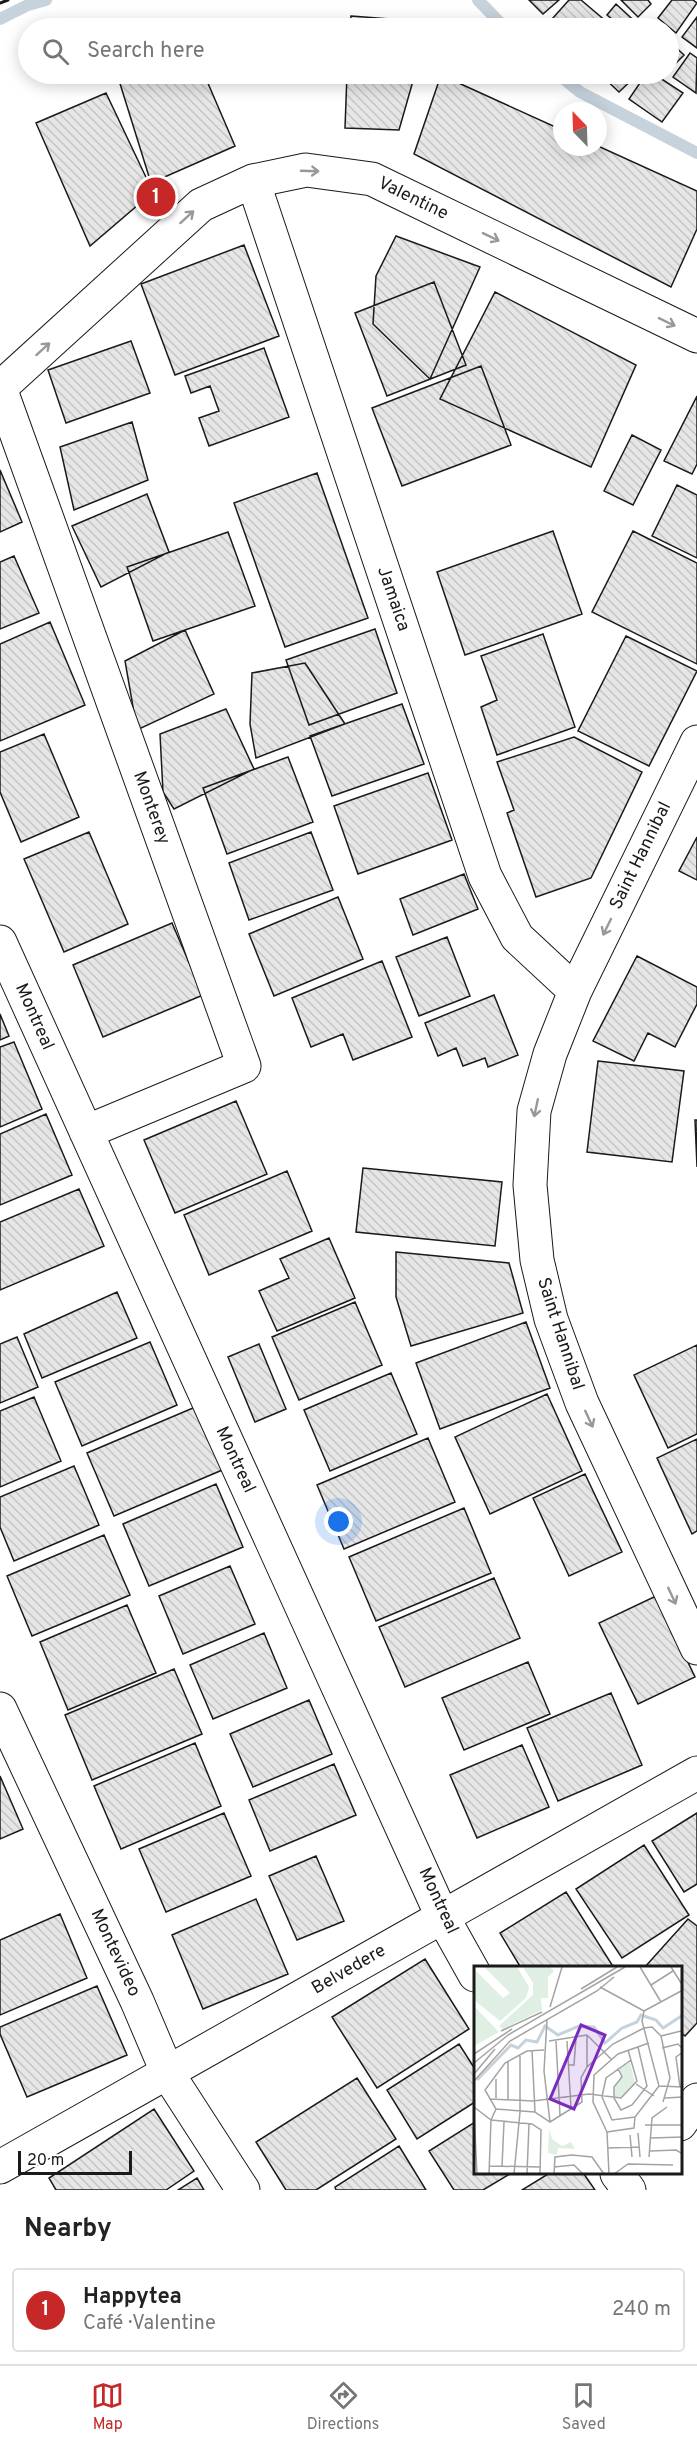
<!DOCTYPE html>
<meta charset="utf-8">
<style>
body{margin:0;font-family:Overpass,sans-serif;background:#f6f6f6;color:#222}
.compass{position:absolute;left:553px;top:102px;width:54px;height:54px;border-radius:50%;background:#fff;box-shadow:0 3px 15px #0003;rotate:337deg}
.scale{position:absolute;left:18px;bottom:15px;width:114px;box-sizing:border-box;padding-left:6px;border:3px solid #1a1a1a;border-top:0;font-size:16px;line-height:21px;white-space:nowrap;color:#1a1a1a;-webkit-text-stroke:4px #fff;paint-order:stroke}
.you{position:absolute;left:339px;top:1522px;width:21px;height:21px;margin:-15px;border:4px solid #fff;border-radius:50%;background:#1a73e8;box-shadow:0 0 0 9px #1a73e833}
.badge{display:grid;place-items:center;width:39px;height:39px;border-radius:50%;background:#c62828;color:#fff;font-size:20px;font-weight:700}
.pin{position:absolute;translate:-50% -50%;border:3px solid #fff;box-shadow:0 2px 6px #0006}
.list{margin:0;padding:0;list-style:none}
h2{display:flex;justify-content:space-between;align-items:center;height:78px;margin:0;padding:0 24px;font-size:26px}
h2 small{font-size:20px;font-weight:400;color:#767676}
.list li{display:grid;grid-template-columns:39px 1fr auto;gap:18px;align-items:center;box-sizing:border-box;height:84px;margin:0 12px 12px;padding:0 12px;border:2px solid #e0e0e0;border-radius:6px}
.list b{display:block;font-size:22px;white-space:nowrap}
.list p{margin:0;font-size:20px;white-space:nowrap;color:#767676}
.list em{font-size:20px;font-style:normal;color:#767676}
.icon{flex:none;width:33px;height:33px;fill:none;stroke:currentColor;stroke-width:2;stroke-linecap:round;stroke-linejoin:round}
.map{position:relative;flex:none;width:697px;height:2190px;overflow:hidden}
.search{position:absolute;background:#fff;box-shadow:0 3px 15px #0003;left:18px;right:18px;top:18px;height:66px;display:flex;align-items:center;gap:15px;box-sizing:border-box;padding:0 21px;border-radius:33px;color:#767676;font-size:22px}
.sheet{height:174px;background:#fff}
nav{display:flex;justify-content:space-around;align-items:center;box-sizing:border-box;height:84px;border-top:2px solid #e0e0e0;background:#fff;font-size:16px;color:#767676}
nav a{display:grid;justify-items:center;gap:3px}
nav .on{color:#c62828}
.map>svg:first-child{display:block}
</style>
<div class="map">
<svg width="697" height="2190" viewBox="0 0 697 2190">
<defs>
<pattern id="building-back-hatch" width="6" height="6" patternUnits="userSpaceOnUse" patternTransform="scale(1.5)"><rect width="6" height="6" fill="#e6e6e6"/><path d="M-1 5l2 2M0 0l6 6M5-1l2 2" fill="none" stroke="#c5c5c5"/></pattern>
</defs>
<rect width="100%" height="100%" fill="#fff"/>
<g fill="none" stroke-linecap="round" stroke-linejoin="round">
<path stroke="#c6d2dc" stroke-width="12" d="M478,0L505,28
M0,19L28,5L46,0
M558,74L580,92L697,153"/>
</g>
<path fill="url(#building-back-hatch)" stroke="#1a1a1a" stroke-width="1.5" d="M529,0H559L543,14Z
M569,0H581L614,28H544Z
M621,0H648L651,4L638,17Z
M672,0H693L697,3L676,33L658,18Z
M616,4L641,27L640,28H622L607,15Z
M351,16L429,22L427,28H350Z
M697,17V48L682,37Z
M668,40L684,55L668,71Z
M690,53L697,58L696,93L673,77Z
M117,74H204L235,146L151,183Z
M347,74H415L399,130L345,128Z
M600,74H638L619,92Z
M646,74H654L683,93L662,122L629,99Z
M441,75L562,130V147L598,146L697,191V229L671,287L414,154Z
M106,93L153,192L90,246L36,123Z
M396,236L480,267L430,379L373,324L376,276Z
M244,245L279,336L175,375L141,284Z
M434,282L466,365L387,396L355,313Z
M495,292L636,365L591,467L440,399Z
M131,341L150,393L66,423L48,370Z
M264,348L289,417L209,446L199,418L219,411L210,386L191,393L185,376Z
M481,366L511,445L402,486L372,408Z
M697,396V464L692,474L664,461Z
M132,422L148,480L74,510L60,447Z
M632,435L661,450L633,505L604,491Z
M0,470L22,522L0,532Z
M317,473L368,618L285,647L234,503Z
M677,485L697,495V558L652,536Z
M147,494L169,552L101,587L72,526Z
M553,531L582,614L465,655L437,572Z
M633,531L697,563V664L592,612Z
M228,532L255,606L153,641L127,567Z
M14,556L39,613L0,629V562Z
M50,622L85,705L0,741V644Z
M375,629L397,693L309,725L286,660Z
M185,630L214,694L137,730L125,661Z
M543,634L575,727L497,755L481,707L497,700L481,656Z
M626,636L697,671L649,766L578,731Z
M305,663L345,724L256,758L250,724L252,673Z
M402,704L424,764L332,796L310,736Z
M226,709L254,769L174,809L163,792L160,734Z
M44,734L79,817L21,842L0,792V752Z
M574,737L642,772L591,878L536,897L507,813L514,810L497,762Z
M288,757L313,822L227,854L203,788Z
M428,773L452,840L358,874L334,806Z
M89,832L128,924L64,952L24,859Z
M311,832L333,890L249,920L229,863Z
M697,837V880L679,871Z
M464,874L478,909L413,935L400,899Z
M338,897L363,959L274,996L249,934Z
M172,923L203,995L103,1037L73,965Z
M447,937L470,996L419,1016L396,957Z
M637,956L697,987V1004L675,1047L648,1033L634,1061L593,1041Z
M382,961L412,1037L353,1060L343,1034L311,1047L292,998Z
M494,995L518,1055L488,1067L485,1058L463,1066L456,1048L438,1056L425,1023Z
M0,1014L9,1036L0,1040Z
M14,1042L42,1109L0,1127V1047Z
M598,1061L684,1071L672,1162L587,1152Z
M236,1101L267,1174L175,1213L144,1140Z
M46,1114L72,1175L0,1205V1134Z
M695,1120H697V1167Z
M363,1168L502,1182L495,1246L356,1232Z
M287,1171L312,1231L209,1275L184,1215Z
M79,1189L104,1246L0,1290V1222Z
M329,1238L355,1298L277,1331L259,1291L289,1278L280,1259Z
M396,1252L509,1263L523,1313L411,1346L396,1297Z
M117,1292L137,1338L42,1378L24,1334Z
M355,1302L382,1365L299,1400L272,1337Z
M526,1322L550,1388L440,1429L416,1363Z
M17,1337L38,1387L0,1403V1344Z
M150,1342L177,1405L82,1446L55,1382Z
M259,1344L286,1409L255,1422L228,1357Z
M697,1345V1434L668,1448L634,1375Z
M391,1373L417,1434L330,1471L304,1410Z
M547,1394L582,1471L490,1514L455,1437Z
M34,1397L61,1461L0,1487V1411Z
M200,1405L227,1468L114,1516L87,1453Z
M428,1438L455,1502L344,1549L317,1485Z
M697,1439V1531L692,1534L657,1458Z
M74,1466L99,1525L14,1561L0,1527V1497Z
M585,1474L622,1552L569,1576L533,1498Z
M216,1484L243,1547L149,1586L123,1524Z
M464,1508L491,1573L376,1621L349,1557Z
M104,1535L130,1595L32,1636L7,1576Z
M230,1566L255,1624L183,1654L159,1596Z
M494,1578L520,1638L405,1687L379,1627Z
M656,1596L695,1677L638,1704L599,1623Z
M127,1605L156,1673L68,1710L40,1642Z
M264,1633L287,1688L213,1719L190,1665Z
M528,1662L550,1714L464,1750L442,1698Z
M174,1669L202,1734L92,1780L65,1715Z
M611,1693L642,1765L558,1801L527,1728Z
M309,1700L332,1754L253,1787L230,1734Z
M195,1743L221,1806L121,1849L94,1786Z
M522,1745L549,1807L477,1838L450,1775Z
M334,1764L356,1815L270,1851L249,1800Z
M0,1776L23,1829L0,1839Z
M224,1813L251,1876L166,1912L139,1849Z
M697,1813V1884L684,1892L652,1841Z
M644,1845L689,1915L622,1958L576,1889Z
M316,1856L344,1921L297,1940L269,1876Z
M566,1892L614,1968H521L500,1933Z
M256,1899L288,1974L203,2009L172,1935Z
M60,1914L87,1978L0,2015V1940Z
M688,1919L697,1926V2023L685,2036L680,2032V1968H644Z
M425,1959L469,2029L377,2088L332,2017Z
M97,1986L127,2055L27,2097L0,2034V2027Z
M459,2044L475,2069V2102L417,2139L387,2090Z
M357,2078L396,2139L316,2190H286L256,2142Z
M154,2109L194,2171L166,2190H56L49,2178Z
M475,2122V2174H510L483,2190H454L429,2151Z
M399,2146L426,2190H336L335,2187Z
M548,2174H584L595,2190H522Z
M197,2178L204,2190H178Z"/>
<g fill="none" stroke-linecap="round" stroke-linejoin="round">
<defs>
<path id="minor" d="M253,181L485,876L517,937L575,991
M0,388L244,1066L86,1132
M0,388L201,205L253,181L306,170L372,179L697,336
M697,742L575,991L550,1054L534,1111L530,1185L537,1260L551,1319L582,1403L697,1648
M0,942L442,1916L475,1975
M0,1709L137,2001L168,2074L243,2190
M680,2124L697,2100
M0,2167L697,1773
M617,2174L629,2190"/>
</defs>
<use href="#minor" stroke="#1a1a1a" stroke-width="35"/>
<use href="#minor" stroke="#fff" stroke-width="33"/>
<path stroke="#1a1a1a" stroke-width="3" d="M0,3L8,0"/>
</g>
<defs><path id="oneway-shaft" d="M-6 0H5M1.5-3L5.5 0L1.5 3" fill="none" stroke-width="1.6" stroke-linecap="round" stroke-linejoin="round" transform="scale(1.5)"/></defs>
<g stroke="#989898">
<use href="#oneway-shaft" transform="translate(310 171) rotate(2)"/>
<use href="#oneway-shaft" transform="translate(187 217) rotate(-42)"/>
<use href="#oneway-shaft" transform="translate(491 237) rotate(26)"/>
<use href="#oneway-shaft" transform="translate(667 322) rotate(26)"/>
<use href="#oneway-shaft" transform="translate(43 349) rotate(-42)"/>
<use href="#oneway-shaft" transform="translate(607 927) rotate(116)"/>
<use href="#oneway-shaft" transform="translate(536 1108) rotate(102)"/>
<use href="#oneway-shaft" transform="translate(589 1419) rotate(65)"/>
<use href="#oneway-shaft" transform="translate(672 1596) rotate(65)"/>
</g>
<g text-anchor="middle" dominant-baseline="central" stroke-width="4.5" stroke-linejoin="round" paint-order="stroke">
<g font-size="18" fill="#1a1a1a" stroke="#fff">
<text transform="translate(413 199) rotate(26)">Valentine</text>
<text transform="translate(393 599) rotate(71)">Jamaica</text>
<text transform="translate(151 808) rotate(70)">Monterey</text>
<text transform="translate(641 856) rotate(-64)">Saint Hannibal</text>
<text transform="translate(34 1017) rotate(66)">Montreal</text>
<text transform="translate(560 1334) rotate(72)">Saint Hannibal</text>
<text transform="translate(235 1460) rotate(65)">Montreal</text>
<text transform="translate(438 1901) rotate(65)">Montreal</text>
<text transform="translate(115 1953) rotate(65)">Montevideo</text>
<text transform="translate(349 1970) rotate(-30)">Belvedere</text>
</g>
</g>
<g transform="translate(474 1966)">
<rect width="208" height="208" fill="#fff"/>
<path d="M10,1H43L55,21L52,32L26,55L0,34V3L29,32L36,27ZM49,1H76L80,5L74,11V32H67L68,44L29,63L25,60L59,29V17ZM0,40L25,66L0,80Z" fill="#e0efe3"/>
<path d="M156,96L161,118L149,131L140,132L141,119L148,109L145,102ZM75,163L78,173L88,180L97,176L101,183L84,182L83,189L74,187Z" fill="#e0efe3"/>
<path fill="none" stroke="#c6d2dc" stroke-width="3" d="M3,114L37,79L44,82L52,74L63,76L71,60L84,69L105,60L120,61L131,77L148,62L163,56L167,49L182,54L189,62L209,49"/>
<path fill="none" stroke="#a3a3a3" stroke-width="1.5" d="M166,1L187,36M197,1L209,20M177,19L199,5M126,21L170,45M107,23L143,1M76,41L88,1M170,45L209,24M73,54L70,105L76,156M170,62L178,61L187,70M27,65L68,46M113,69L137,93M187,70L196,112L189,136M187,70L207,65M75,75L113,69M82,75L86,149M93,75L97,142M188,82L204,78L209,83M58,84L61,146L76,156L108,136L107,112L113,101L139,78L170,62M0,88L38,63M157,94L132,112L128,131L138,154L161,151M34,96V133M0,97L34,69L151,1M94,99H100L102,72M113,101V69M144,102L148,111L140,121V132L147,144L158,139L173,120L164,81M0,108L21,83M22,113V132M0,115L36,75L123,25L140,11M162,118L180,130M185,120L209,121M206,121L202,91L209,86M191,132L209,131M16,133L59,135L115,128L147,132L163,115L154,84M0,141L17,154L58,158L67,164L66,208M22,143L61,146M0,147L3,208M171,159H209M133,166L160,162L161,151L185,120L168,55L170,45M133,166L119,136L120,109L144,88L175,77M133,166L135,208M164,167L166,191M156,169L158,191M176,172L209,171M134,182L165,181M176,185L202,184L209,188M175,191L178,152L193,141M16,200L66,201M28,200L30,156M80,201L100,199L109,208M15,208L17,154L22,143L11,124L31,97L53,85L70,84M40,208L46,146V88M53,208L55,158M80,208L81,191L98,189L118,191L130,208M140,208L154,198L199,199"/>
<path fill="#7b2cbf" fill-opacity="0.15" stroke="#7b2cbf" stroke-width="3" d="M107,59L131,69L100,143L76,133Z"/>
<rect width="208" height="208" fill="none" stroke="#1a1a1a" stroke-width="3"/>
</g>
</svg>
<svg class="compass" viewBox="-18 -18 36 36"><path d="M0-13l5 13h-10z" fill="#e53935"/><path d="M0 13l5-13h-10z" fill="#767676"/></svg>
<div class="scale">20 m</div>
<div class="you"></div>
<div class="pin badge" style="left:156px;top:197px">1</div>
<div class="search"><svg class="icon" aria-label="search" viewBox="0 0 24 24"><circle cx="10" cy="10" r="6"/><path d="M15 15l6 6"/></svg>Search here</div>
</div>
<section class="sheet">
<h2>Nearby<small></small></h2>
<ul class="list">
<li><span class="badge">1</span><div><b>Happytea</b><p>Café · Valentine</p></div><em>240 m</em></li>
</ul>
</section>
<nav>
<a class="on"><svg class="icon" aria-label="map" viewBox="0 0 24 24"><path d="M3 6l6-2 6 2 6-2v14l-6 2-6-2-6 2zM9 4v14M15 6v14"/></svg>Map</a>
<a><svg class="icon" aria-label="directions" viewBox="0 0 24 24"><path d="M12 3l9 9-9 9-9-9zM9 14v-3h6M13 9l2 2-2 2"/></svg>Directions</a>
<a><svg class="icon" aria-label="saved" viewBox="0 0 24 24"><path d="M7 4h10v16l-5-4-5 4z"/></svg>Saved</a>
</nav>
